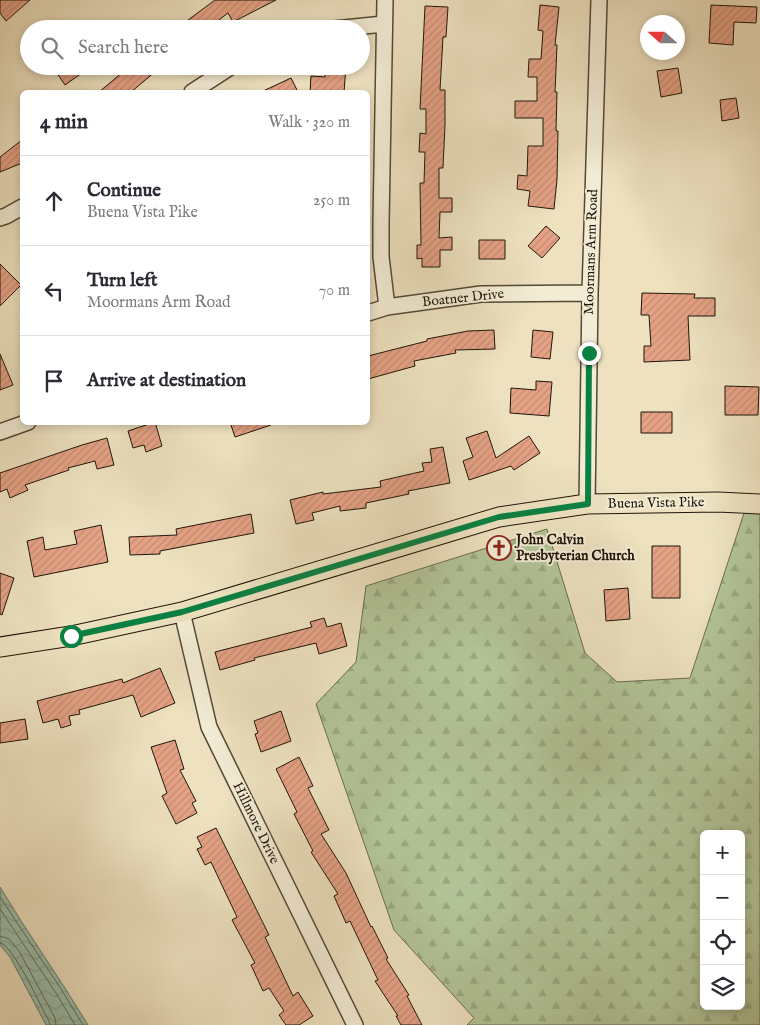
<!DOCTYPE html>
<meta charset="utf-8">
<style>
body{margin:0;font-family:"IM FELL English",serif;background:#f2f2f3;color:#2b2b33}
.controls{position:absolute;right:15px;bottom:15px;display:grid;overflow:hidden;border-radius:8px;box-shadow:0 2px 8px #0003}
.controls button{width:45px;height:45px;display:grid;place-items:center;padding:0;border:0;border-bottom:1px solid #e1e1e2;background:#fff;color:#2b2b33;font:25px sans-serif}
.compass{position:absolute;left:640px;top:15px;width:45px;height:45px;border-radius:50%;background:#fff;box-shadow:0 2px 8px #0003;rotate:291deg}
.stop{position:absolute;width:15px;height:15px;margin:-11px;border:4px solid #0b8043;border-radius:50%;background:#fff}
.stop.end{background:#0b8043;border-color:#fff;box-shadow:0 1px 5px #0008}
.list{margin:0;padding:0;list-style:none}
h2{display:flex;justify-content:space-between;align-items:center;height:65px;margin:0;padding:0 20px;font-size:21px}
h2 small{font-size:16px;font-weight:400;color:#7c7c81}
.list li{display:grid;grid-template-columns:32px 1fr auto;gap:15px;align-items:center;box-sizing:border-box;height:90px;padding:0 20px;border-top:1px solid #e1e1e2}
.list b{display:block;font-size:19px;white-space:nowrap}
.list p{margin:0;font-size:16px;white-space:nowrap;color:#7c7c81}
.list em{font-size:16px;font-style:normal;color:#7c7c81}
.icon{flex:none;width:28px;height:28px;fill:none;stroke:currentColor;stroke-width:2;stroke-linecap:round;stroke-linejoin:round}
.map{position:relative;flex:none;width:760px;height:1025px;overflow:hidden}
.search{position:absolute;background:#fff;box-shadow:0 2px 8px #0003;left:20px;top:20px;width:350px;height:55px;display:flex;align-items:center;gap:12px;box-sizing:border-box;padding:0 18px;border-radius:28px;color:#7c7c81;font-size:19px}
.panel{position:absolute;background:#fff;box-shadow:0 2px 8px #0003;left:20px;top:90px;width:350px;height:335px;border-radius:8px}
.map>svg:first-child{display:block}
</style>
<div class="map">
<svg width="760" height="1025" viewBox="0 0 760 1025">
<defs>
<pattern id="forest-firs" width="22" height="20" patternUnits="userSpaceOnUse" patternTransform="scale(1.25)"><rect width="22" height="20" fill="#b2c497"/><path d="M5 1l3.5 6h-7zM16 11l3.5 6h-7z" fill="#99a881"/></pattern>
<pattern id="water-waves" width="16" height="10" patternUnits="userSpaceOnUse" patternTransform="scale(1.25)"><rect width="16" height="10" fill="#9abeac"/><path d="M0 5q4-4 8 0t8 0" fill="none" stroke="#84a293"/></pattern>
<pattern id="building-hatch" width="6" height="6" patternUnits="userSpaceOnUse" patternTransform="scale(1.25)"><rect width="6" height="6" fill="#e5a285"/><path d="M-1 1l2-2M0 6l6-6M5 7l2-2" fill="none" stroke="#c48b72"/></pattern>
</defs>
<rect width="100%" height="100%" fill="#ede1bf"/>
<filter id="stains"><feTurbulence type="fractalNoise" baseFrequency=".004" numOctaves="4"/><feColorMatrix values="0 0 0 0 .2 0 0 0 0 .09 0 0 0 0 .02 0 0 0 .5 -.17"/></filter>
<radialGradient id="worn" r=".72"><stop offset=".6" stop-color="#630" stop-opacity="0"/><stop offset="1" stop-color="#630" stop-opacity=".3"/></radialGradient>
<path fill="url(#forest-firs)" stroke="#6a6c50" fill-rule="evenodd" d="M747,504H760V1025H467L474,1018L394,930L316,704L356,662L366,586L547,529L585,653L617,682L690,678ZM704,834H741V1006H704Z"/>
<path fill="url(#water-waves)" stroke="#6a7a6b" d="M0,887C28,934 60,978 88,1025H46L10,957L0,945Z"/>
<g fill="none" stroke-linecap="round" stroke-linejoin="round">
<path stroke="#5e6a5b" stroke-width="1" d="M0,897L61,989L83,1025
M0,909L56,993L75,1025
M0,936L9,939L19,951L55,1018L56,1025
M0,943C13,944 41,1007 49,1021L50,1025"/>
</g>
<path fill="url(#building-hatch)" stroke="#21150a" d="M0,0H30L6,21L0,13Z
M215,0H276L233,22L228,13L207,29H176Z
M540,5L559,7L555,45H557L555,92H557L556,131H558L557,179L554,209L528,206L530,191L517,189L518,175L527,176L528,146H543V118H515V101H537V77H528L529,59H541L543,31L538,30Z
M711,5L757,7L756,23L734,22L733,45L709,43Z
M425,6L448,7L446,37H443L440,90H445V125L443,168H439V198H452V212H440L439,238L452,237V250H440V267H422V258L417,259V245H421L420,183H424L425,152H419L420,133L426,134V109H420Z
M52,66H77L82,73L65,85Z
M130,66H162L131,92H99Z
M326,66H346L344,92H310L311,76L325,77Z
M678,68L682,93L661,97L657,71Z
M291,78L298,92H261Z
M736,98L739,118L722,121L720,100Z
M22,140V163L0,172V157Z
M546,226L560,238L542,258L528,246Z
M479,240H505V259H479Z
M0,264L21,285L0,306Z
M642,293L695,294L694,298H715V316H688L690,360L644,362V346H651L649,315H641Z
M494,330L495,349L455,350L456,353L414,361L415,366L368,379V356L427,341V339L468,331Z
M533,330L553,332L550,359L531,357Z
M0,354L13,385L0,390Z
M536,381L552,382L549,416L510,413L511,388L536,390Z
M725,386L759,387L758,415H725Z
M641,412H672V433H641Z
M155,422L162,446L146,452L144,445L133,448L128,431Z
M230,422H270L271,425L235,437Z
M487,431L496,458L529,436L540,453L514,470L511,466L469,480L463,461L473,457L466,438Z
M107,438L114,465L97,469L95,461L68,468L69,470L25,485L28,490L10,498L7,489L0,492V473L82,445Z
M443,447L450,483L408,491L409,494L366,503V508L340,511V506L312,513L314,520L296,524L290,500L323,492V494L381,487L380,481L424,471L422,463L432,462L430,449Z
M251,514L254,533L160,551V554L130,555L129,537L177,535L176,529Z
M101,525L108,562L34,577L27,541L43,537L45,550L77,544L74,531Z
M652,546H680V598H652Z
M0,573L14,578L2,615L0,614Z
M628,588L630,619L606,621L604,590Z
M324,618L327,627L341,623L347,646L319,654L316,643L254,658L255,660L220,670L215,652L312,627L310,622Z
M160,668L175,703L141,717L133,695L79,710L80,714L69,716L71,725L61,728L58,719L43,723L37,701L122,679L123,683Z
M281,711L291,741L261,752L255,734L258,733L254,721Z
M25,719L28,739L0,743V723Z
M175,740L184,769L180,770L196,801L192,803L197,813L176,824L162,796L167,793L151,747Z
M299,757L313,786L308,788L329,830L321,834L346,873L371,927L372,926L388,958L386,959L409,995L407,996L422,1025H401L396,1016H398L375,981L378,980L350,921L346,923L334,896L338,894L311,852L313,851L294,814L297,812L276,769Z
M216,828L269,935L265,937L293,996L298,992L313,1016L299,1025H286L279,1015L284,1011L269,988L263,991L251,965L255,963L232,920L237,917L211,862L205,865L197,849L202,847L197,837Z"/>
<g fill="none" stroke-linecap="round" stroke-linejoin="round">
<defs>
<path id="minor" d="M385,0L381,222V257L387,307
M334,29L384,24
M192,92L232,66
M0,218L6,216L22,207
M368,313L387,307L481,294L590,293
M0,432L28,422
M587,504L590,293L599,0
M182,612L209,727L355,1025"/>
<path id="major" d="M0,647L71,636L182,612L499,517L587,504L718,502L760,504"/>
</defs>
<use href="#minor" stroke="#544837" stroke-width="18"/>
<use href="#major" stroke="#21150a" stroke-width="21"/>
<use href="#minor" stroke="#f3ecd5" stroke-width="15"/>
<use href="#major" stroke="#ede1bf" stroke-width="19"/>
</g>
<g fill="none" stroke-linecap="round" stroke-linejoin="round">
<path stroke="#0b8043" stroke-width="6" d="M71,636L182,612L499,517L588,504L589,353"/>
</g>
<defs>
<symbol id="church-ring" viewBox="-11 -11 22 22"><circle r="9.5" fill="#f3ecd5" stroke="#8f2418" stroke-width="1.5"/><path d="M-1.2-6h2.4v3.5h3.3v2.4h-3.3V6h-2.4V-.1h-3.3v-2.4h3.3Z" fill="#8f2418"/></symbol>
</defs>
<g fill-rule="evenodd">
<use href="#church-ring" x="485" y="534" width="28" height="28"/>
</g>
<g text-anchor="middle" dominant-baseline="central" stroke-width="4" stroke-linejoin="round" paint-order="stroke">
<g font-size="14" fill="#21150a" stroke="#f3ecd5">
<text transform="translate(591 252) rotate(-88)">Moormans Arm Road</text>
<text transform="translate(463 298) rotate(-6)">Boatner Drive</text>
<text transform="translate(656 503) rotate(-1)">Buena Vista Pike</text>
<text transform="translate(256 823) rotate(64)">Hillmore Drive</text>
</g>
<g font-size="14" font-weight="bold" fill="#21150a" stroke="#f3ecd5" text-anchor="start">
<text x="516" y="540">John Calvin<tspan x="516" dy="16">Presbyterian Church</tspan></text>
</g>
</g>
<rect width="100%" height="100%" filter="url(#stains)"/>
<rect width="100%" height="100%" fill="url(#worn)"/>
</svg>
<div class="controls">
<button>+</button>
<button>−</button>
<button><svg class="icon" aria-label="locate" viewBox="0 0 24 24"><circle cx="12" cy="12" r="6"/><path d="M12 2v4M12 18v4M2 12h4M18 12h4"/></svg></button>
<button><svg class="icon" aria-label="layers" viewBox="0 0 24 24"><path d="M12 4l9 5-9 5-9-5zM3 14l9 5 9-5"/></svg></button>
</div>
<svg class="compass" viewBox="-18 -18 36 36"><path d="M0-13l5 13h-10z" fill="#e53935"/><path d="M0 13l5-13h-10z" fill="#7c7c81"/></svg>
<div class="stop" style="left:71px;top:636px"></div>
<div class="stop end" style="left:589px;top:353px"></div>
<div class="search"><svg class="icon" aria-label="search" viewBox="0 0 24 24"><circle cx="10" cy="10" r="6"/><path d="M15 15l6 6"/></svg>Search here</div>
<section class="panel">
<h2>4 min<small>Walk · 320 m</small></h2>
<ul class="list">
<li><svg class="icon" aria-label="ahead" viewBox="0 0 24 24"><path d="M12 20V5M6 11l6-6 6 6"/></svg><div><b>Continue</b><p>Buena Vista Pike</p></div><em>250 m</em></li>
<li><svg class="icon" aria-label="left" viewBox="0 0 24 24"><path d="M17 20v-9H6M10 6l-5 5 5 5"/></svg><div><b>Turn left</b><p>Moormans Arm Road</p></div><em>70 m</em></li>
<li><svg class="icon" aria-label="arrive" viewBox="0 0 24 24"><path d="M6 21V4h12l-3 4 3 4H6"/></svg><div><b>Arrive at destination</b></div></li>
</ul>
</section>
</div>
